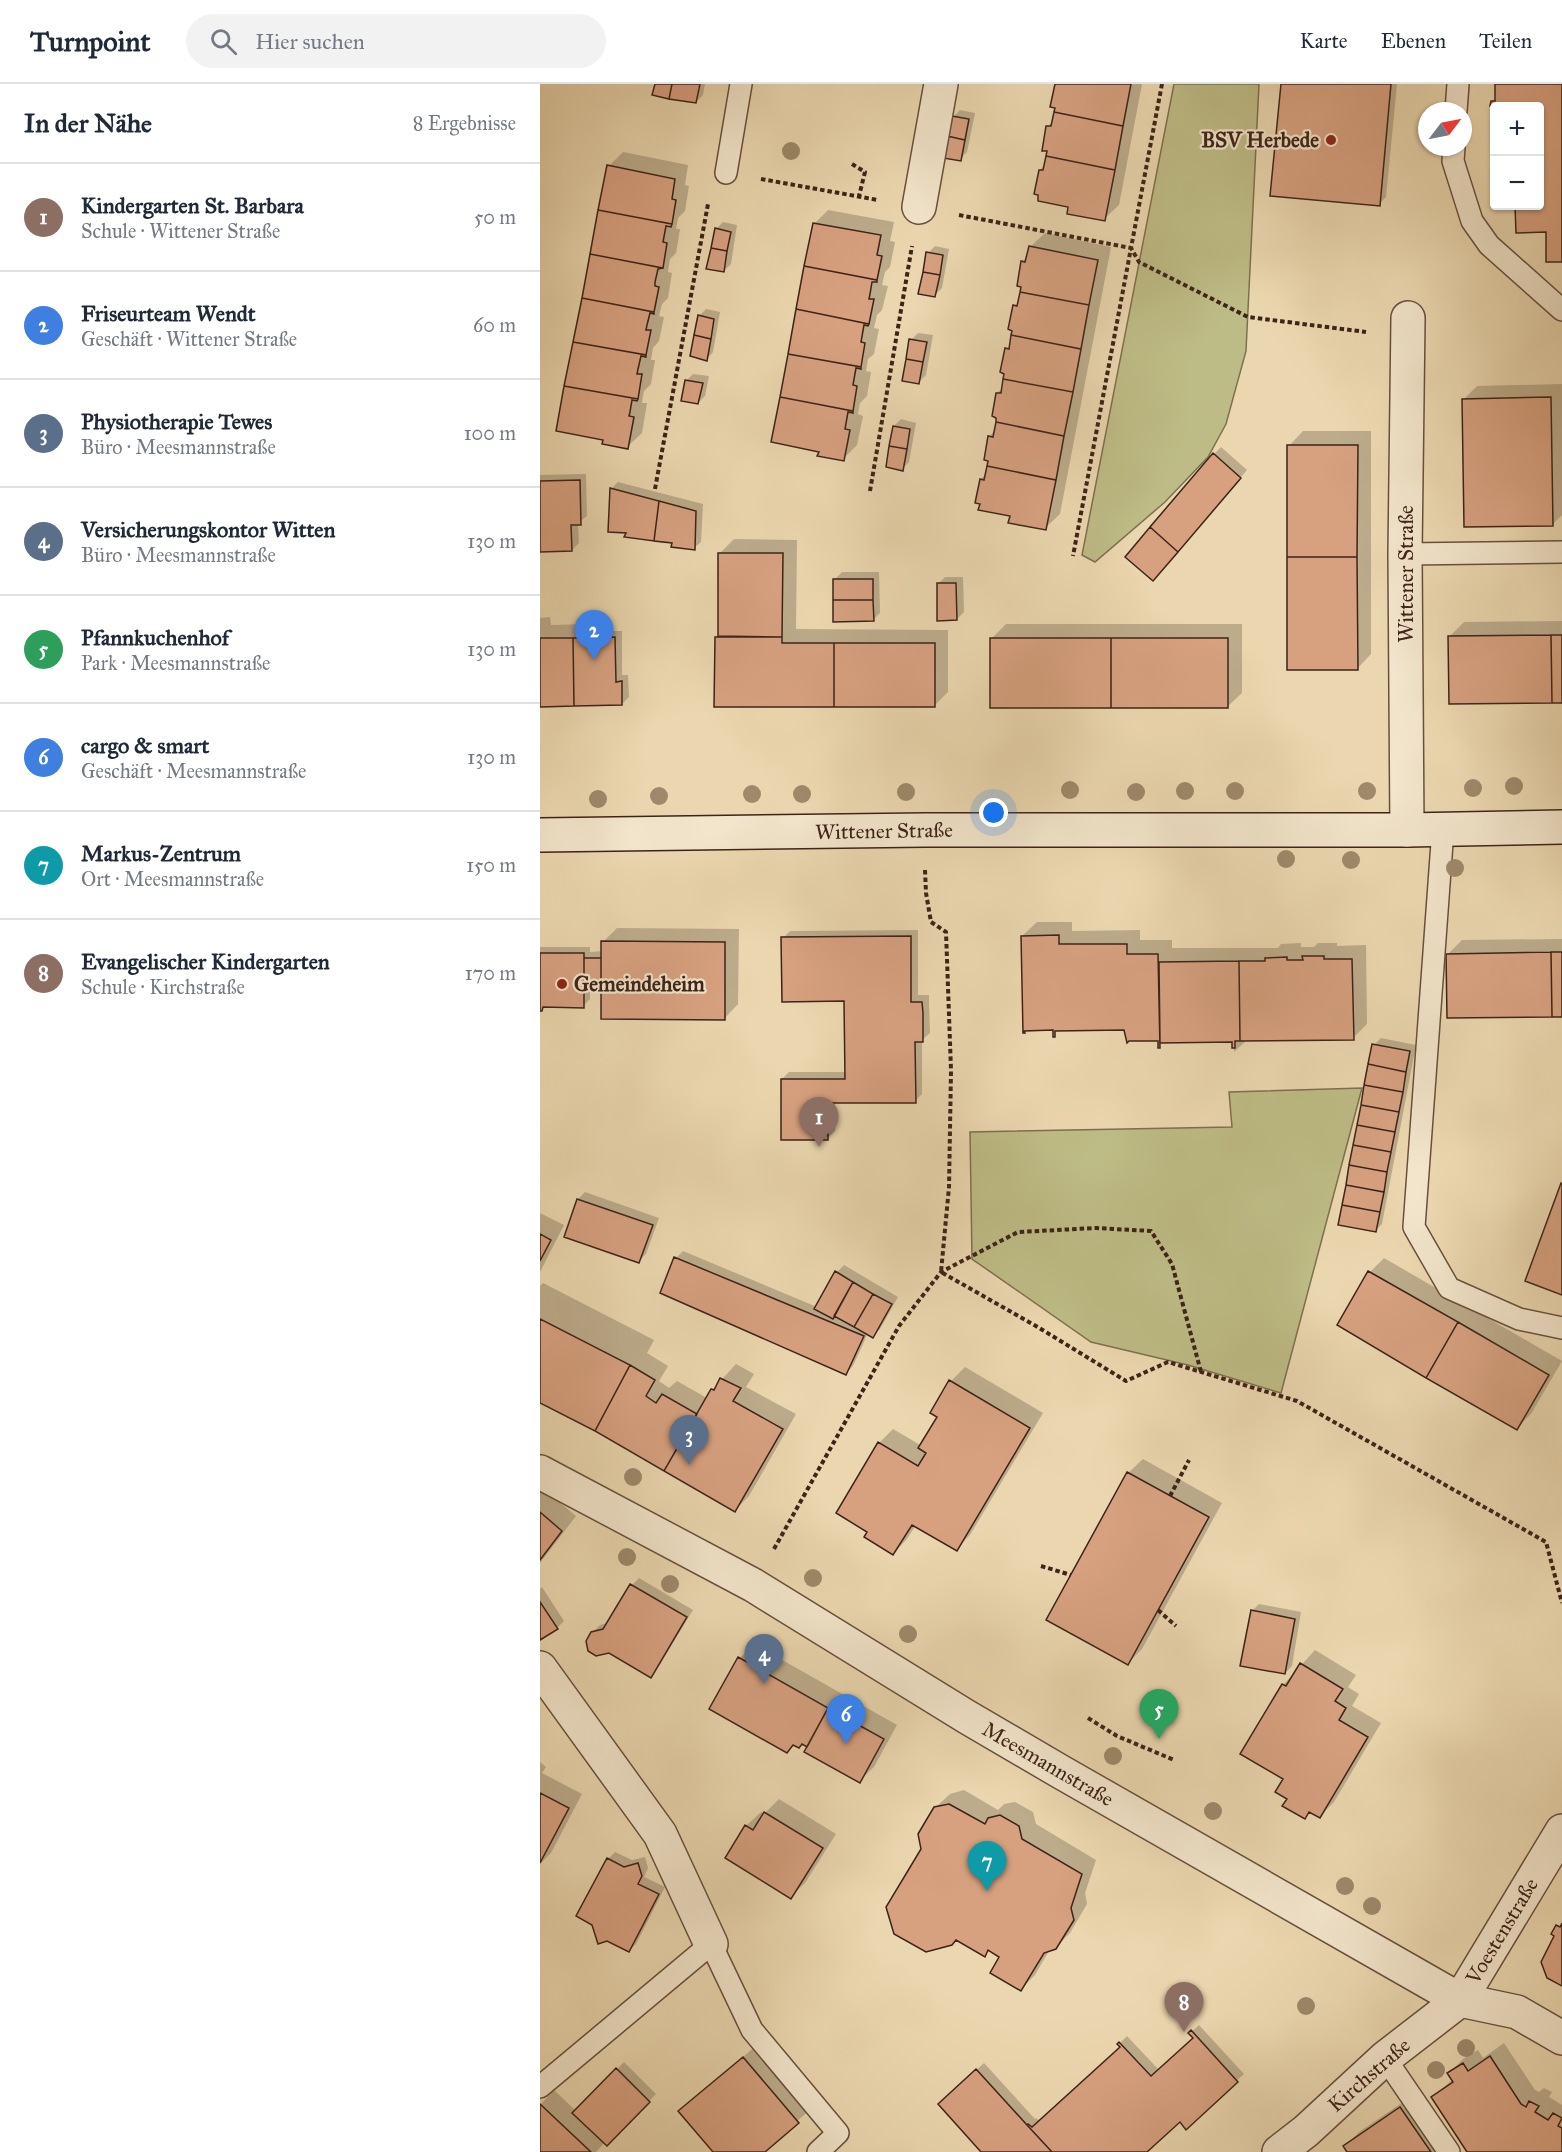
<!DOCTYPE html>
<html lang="de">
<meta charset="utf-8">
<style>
body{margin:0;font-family:"IM FELL Great Primer",serif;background:#f2f2f3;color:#1f2937}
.controls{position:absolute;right:18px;top:18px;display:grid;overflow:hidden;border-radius:6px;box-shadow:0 2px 4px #0004}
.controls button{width:54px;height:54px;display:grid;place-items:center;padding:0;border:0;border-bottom:2px solid #e0e1e3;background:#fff;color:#1f2937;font:30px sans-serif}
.compass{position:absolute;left:878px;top:18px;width:54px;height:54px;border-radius:50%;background:#fff;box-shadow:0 2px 4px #0004;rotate:58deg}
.you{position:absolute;left:454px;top:729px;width:21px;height:21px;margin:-15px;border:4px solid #fff;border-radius:50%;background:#1a73e8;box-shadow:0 0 0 9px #1a73e833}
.badge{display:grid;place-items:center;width:39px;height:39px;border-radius:50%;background:#ea580c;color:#fff;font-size:20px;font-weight:700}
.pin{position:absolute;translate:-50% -50px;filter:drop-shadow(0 2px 3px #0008)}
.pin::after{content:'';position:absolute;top:32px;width:21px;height:18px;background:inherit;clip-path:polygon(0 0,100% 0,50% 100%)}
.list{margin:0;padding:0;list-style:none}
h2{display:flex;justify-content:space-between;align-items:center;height:78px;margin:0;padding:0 24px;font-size:26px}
h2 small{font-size:20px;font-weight:400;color:#747a83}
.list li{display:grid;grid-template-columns:39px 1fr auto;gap:18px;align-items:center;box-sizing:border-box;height:108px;padding:0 24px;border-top:2px solid #e0e1e3}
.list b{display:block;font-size:22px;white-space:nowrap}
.list p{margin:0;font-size:20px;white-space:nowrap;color:#747a83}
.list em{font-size:20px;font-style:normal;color:#747a83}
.icon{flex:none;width:33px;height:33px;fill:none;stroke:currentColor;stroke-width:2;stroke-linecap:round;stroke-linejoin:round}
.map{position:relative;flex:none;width:1022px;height:2068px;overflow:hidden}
header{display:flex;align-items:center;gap:36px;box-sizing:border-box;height:84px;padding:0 30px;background:#fff;border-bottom:2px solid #e0e1e3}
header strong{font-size:28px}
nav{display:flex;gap:33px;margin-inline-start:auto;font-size:21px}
.search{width:420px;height:54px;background:#f2f2f3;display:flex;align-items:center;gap:15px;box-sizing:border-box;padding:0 21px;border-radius:33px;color:#747a83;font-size:22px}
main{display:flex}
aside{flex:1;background:#fff}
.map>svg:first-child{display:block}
</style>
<header>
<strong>Turnpoint</strong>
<div class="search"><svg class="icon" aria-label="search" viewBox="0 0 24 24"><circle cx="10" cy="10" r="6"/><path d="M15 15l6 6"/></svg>Hier suchen</div>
<nav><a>Karte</a><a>Ebenen</a><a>Teilen</a></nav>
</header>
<main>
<aside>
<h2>In der Nähe<small>8 Ergebnisse</small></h2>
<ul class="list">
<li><span class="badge" style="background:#8d6e63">1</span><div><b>Kindergarten St. Barbara</b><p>Schule · Wittener Straße</p></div><em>50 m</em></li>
<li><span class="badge" style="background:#3f7fe0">2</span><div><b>Friseurteam Wendt</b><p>Geschäft · Wittener Straße</p></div><em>60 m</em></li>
<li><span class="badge" style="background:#5c6f8a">3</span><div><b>Physiotherapie Tewes</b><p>Büro · Meesmannstraße</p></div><em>100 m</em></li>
<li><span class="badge" style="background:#5c6f8a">4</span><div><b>Versicherungskontor Witten</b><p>Büro · Meesmannstraße</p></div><em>130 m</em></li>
<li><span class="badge" style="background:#2e9e5b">5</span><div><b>Pfannkuchenhof</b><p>Park · Meesmannstraße</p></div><em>130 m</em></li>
<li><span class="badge" style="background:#3f7fe0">6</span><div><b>cargo &amp; smart</b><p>Geschäft · Meesmannstraße</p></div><em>130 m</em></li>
<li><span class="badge" style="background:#0f9aa8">7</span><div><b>Markus-Zentrum</b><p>Ort · Meesmannstraße</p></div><em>150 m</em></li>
<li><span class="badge" style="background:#8d6e63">8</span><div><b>Evangelischer Kindergarten</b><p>Schule · Kirchstraße</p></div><em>170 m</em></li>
</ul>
</aside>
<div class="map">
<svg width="1022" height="2068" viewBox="0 0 1022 2068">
<rect width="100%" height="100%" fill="#ebd7af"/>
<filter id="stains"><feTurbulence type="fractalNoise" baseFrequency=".00333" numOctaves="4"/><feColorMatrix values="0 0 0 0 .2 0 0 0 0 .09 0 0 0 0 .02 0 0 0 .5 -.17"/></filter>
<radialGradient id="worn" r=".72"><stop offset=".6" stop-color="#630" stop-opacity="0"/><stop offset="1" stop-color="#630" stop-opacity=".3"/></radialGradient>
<path fill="#bebc86" stroke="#7e704f" stroke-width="1.5" d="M634,0H719L706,267L686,340L668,373L625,418L555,478L542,471Z
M822,1004L741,1309L648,1281L551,1258L432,1175L430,1048L692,1043L689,1008Z"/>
<path fill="#0003" d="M116,0H165L163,11L156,18Z
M516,0H602L579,121L564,135L530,122L500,86L505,81L508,43L514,36L517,22Z
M743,0H857L846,113L839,120Z
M957,0H1022L1008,147H977V122H999V22H962V21L952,17L957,13Z
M420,26L435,29L427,68L420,75L413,33Z
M83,68L148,81L145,101L149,102L145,127L138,134L136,145H140L136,169L130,175L128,188L132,189L128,214L122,220L119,232L124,233L119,257L113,264L111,276H115L111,300L104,307L103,312L102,319H107L102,349L87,363L69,82Z
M288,126L354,138L350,157L355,158L350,183L345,188L342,201L348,202L342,226L337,231L334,244L339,245L334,270L328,275L326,287L331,288L327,312L320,319L318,330L323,332L317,361L303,375L274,140Z
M183,138L197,141L191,180L184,187L176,145Z
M505,149L571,163L520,430L505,444L437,418L441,395L447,389L450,376V352L455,346L458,333L457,309L464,303L466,265L472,259L475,222L480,217L482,208V178L488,172L490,163Z
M395,162L409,165L402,204L395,211L388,169Z
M166,225L180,228L173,268L167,275L159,232Z
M378,249L393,251L386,291L379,298L371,256Z
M153,290L169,292L165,312L158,319L146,297Z
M1022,300V431L1012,441L923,316L937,302Z
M361,335L376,339L369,378L362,385L354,342Z
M763,347H831V570L817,585L749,362Z
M681,363L707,386L620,488L674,370Z
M46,390L47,432L38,439L39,459L32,466H0V391Z
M78,398L163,420L161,458L154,464L133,457L87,447L71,405Z
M194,455L257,456L256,545L408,546V608L394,622L176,553L180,550L179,470Z
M302,488H339L340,529L333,536L295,495Z
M405,493H423L424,528L417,535L398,500Z
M10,533L11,541L46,540V547H82V591H88L89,613L82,620L0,621V534Z
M1022,537V618L910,552L924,538Z
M466,540H702V609L687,623L452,554Z
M497,838H532V847L600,846V856H632V864H738L741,860L761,859V863H774L778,859H797V862L826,861L827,940L813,954L707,956L694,968L693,956L619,958V955L585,944L482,852Z
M77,844L199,845L198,920L184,935L63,905H50V915L43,922H5L0,925V863H50V868L63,867V858Z
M378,846V911H389V921L390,949L382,956V1010L375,1017H295V1047L288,1054L242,995L249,988H306V915L243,854L250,847Z
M1022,855V931L908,870L922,856Z
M841,954L876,961L842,1140L835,1147L834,961Z
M45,1108L119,1134L106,1170L99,1177L26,1152L38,1115Z
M0,1129L24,1141L0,1188Z
M143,1167L277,1223L297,1188L304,1181L358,1213L340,1245L333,1252L328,1249L313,1282L306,1289L136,1174Z
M844,1174L1022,1277L991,1330L977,1344L799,1241L830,1188Z
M3,1199L114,1256L107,1269L128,1282L119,1297L129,1304L137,1297L167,1314L172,1306L196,1280L214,1290L206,1303L256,1330L209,1412L195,1426L0,1313V1202Z
M425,1283L503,1329L430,1451L416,1465L376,1441L367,1455L353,1470L328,1447L339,1359L353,1345L382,1362L399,1332L392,1328L411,1297Z
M603,1375L682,1419L602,1565L588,1579L508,1535L588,1389Z
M0,1402L36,1432L0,1479Z
M99,1494L153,1526L117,1585L110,1592L52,1549L60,1541L68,1539L92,1501Z
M2,1503L24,1537L17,1544L0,1555V1505Z
M719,1520L761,1528L752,1582L745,1589L712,1527Z
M214,1560L357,1641L334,1683L319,1697L263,1658L254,1660L247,1667L171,1624L200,1574Z
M775,1566L816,1591L808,1603L819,1610L812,1622L841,1639L794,1718L780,1732L771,1727L764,1734L749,1714L745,1695L743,1601Z
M0,1678L6,1683L2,1689L42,1710L11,1769L0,1780Z
M424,1706L458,1726L464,1720L475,1718L493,1728L496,1740L556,1776L545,1809L547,1820L530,1849L515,1864L510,1865L495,1891L481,1905L461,1873L450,1866L445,1871L383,1765L395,1724L410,1710Z
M239,1715L296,1750L265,1799L250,1813L206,1742L221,1728L224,1730Z
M75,1768L92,1776L105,1773L108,1784L104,1793L125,1803L96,1860L89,1867L68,1775Z
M659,1941L704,1990L646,2043L640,2036L605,2068H443L407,2013L444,1979L495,2035L496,2034L500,2037L582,1963L579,1960L587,1952L619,1986L655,1954L650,1949Z
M964,1959L995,2006L999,2008L1004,2004L1012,2008L1009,2013L1022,2021V2068H929L893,2013L913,1995L909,1989L923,1975L938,1966L943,1974Z
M218,1960L272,2024L222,2068H175L140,2027Z
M84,1978L116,2010L67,2060L65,2058L56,2068H0V2021L14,2006L36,2027Z
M875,2010L914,2068H809L805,2062L819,2048Z"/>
<path fill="#d7a180" stroke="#3d2318" stroke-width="1.5" d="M115,0H132L129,15L112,11Z
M132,0H160L156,19L129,15Z
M515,0H591L583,42L514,28L515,24L510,23Z
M741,0H851L840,122L730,112Z
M955,0H1022V178H1006V148L976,149L975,122H999V22H950L951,17H955Z
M514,28L583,42L575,86L506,72L507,67H502L506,42H511Z
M412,32L429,35L425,56L407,52Z
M407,52L425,56L421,77L403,74Z
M506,72L575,86L565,137L527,130L528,123L498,117V111L494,110L499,86H503Z
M67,81L135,95L132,115L136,116L132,140L58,126Z
M58,126L132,140L131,143L126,142L123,158L127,159L123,184L50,170Z
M273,139L341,151L337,171L342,172L337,196L264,182Z
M175,144L191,148L187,167L171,164Z
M489,162L558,176L549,221L480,208L481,203L477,202L481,177L485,178Z
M171,164L187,167L184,188L166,185Z
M386,168L403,171L400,191L383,188Z
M50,170L123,184L118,185L115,198V202L119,203L114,228L42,214Z
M264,182L337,196V198H332L330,210L329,215H334L329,240L256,225Z
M383,188L400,191L395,213L378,210Z
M480,208L549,221L541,265L471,251L472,247L468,245L473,221L477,222Z
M42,214L114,228V230L110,229L107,241L106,246H111L106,271L33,258Z
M256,225L329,240L328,242L324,241L321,258L325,259L321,283L248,270Z
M158,231L174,235L171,255L154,251Z
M154,251L171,255L167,277L150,272Z
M471,251L541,265L533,308L463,295L464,290L460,288L465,264L469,265Z
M369,255L387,258L383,278L366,275Z
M33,258L106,271V273L101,272L98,285L97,290H102L98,315L24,302Z
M248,270L321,283V285L316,284L313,301L317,302L313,327L240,313Z
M366,275L383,278L379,300L362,297Z
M463,295L533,308L524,352L456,338V334L452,332L456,309H461Z
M145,296L163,299L158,320L141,317Z
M24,302L98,315L97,317L92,316L90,328L89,332L94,333L88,365L62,360L63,356L16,347Z
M240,313L313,327V329L308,328L305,345L310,346L304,377L277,372L279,368L231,358Z
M1011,313L1013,442L924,443L922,315Z
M456,338L524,352L516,396L447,382L448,377L444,376L448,352L453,353Z
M353,342L370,345L367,365L349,362Z
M747,361H818L817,473H747Z
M349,362L367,365L363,387L346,383Z
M673,369L701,394L638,468L610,443Z
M447,382L516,396L506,446L468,439L470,432L438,426L440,420L435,419L440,395L444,396Z
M40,396L41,441H31L32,467L0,468V397Z
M70,404L119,417L114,457L84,453L86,449L68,448Z
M119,417L156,427L155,466L131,463L132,459L114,457Z
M610,443L638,468L613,497L585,473Z
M178,469H243L242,553L178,552Z
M747,473H817L818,586H747Z
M293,495H333V516H293Z
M397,499H416L417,536L397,537Z
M293,516H333L334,537L293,538Z
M1011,551H1022V619H1012Z
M1011,551L1012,619L909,620L908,552Z
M75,553L76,598L82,597V621L34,622L33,554Z
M175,553H242V559H294V623H174Z
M0,554H33L34,622L0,623Z
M450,554H571V624H450Z
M571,554H688V624H571Z
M294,559H395V623H294Z
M519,851V860H587V870H618L620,964H618V957H589L587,959L584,946L515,947V953H513V946L484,947L485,949H483L481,852Z
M371,852V918H382L383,929V958H375L376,1019H288V1056H241V995H305L304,917L242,918L241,853Z
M61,857L185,858V936L61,935Z
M1011,868H1022V933H1012Z
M1011,868L1012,933L907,934L906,870Z
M0,869H44V924L3,923L2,927H0Z
M762,872H784V875H812L814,956L700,957L699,877H725V874L747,873V876H763Z
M44,874H61V906H44Z
M699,877L700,957H695V964H692V958L620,959L619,878Z
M832,960L870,967L866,988L828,980Z
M828,980L866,988L863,1008L824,1001Z
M824,1001L863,1008L859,1028L821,1021Z
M821,1021L859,1028L855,1048L817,1041Z
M817,1041L855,1048L851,1068L813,1061Z
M813,1061L851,1068L847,1088L809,1081Z
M809,1081L847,1088L844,1108L806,1101Z
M1021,1099L1022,1100V1211L985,1197Z
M806,1101L844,1108L840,1128L802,1121Z
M37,1115L113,1141L99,1179L24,1153Z
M802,1121L840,1128L836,1148L798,1141Z
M0,1150L11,1156L0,1177Z
M134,1173L324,1252L306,1291L120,1209Z
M295,1187L313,1198L293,1235L274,1225Z
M828,1187L918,1238L886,1294L797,1241Z
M313,1198L333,1210L314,1243L294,1232Z
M333,1210L352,1220L333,1254L314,1243Z
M0,1235L90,1281L55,1347L0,1319Z
M918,1238L1009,1291L977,1346L886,1294Z
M90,1281L115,1296L106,1312L116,1319L122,1310L157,1330L124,1387L55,1347Z
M180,1294L201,1304L193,1317L243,1345L195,1428L124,1387L171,1305L174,1306Z
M409,1296L490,1344L417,1467L372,1441L353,1471L324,1453L327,1448L296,1429L338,1358L378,1382L386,1369L378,1364L397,1333L390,1329Z
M587,1388L669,1433L588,1581L506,1536Z
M0,1428L22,1447L0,1476Z
M90,1500L147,1533L111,1594L69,1569L56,1572L48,1567L46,1557L51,1548L63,1545Z
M0,1518L18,1545L0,1556Z
M711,1526L755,1535L745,1590L700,1582Z
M198,1573L288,1624L267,1663L262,1660L259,1664L253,1661L247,1669L169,1625Z
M760,1579L803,1605L795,1617L806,1624L799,1636L828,1653L780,1734L769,1728L765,1735L742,1722L747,1715L735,1708L743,1695L700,1670L742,1600L746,1602Z
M288,1624L344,1655L320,1699L264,1668Z
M0,1709L29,1724L0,1779Z
M409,1720L445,1740L448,1734L460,1731L479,1742L482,1755L542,1790L531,1824L534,1836L516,1865L504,1869L481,1907L450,1889L459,1873L448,1866L445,1873L416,1856L412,1861L386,1868L354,1850L346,1823L381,1765L378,1750L394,1723Z
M224,1728L283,1764L251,1815L185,1774L205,1741L213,1746Z
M67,1774L84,1783L98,1779L102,1792L98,1800L119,1810L89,1868L67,1857L58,1860L52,1841L36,1832Z
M1022,1839V1902L1007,1894L1001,1878L1014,1852L1011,1850L1016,1841L1020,1843Z
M651,1946L698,1998L646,2046L640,2038L607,2068H512L487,2041L488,2040L492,2043L580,1963L577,1960L579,1958L611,1992L653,1954L648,1949Z
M950,1972L981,2020L986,2023L989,2017L999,2022L995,2028L1008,2036L1013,2029L1022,2034L1018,2042L1022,2044V2068H927L891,2013L913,1998L907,1989L923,1979L928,1987Z
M203,1973L259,2039L225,2068H173L138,2027Z
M76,1984L110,2018L67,2062L32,2029Z
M436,1985L487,2041L512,2068H441L398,2020Z
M0,2020L51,2068H0Z
M860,2023L891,2068H807L803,2062Z"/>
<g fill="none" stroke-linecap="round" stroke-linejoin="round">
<defs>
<path id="service" d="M916,27L918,0
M914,63L913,77L932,137L949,161L1022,226
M186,89L201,0
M865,470L1022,468
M903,745L874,1143L909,1204L979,1235L1022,1244
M845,1974L909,2068
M0,2003L171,1860L212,1946L298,2049L278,2068"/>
<path id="minor" d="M379,123L401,0
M867,746L865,470L868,234
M0,1388L213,1501L427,1633L521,1688L920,1916L977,1928L1022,1954
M0,1584L120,1750L171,1860
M739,2068L766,2047L845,1974L920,1916L1022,1747"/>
<path id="secondary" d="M0,751L385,746H867L1022,743"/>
</defs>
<use href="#service" stroke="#68503e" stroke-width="24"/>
<use href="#minor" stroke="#68503e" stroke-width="36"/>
<use href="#secondary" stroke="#3d2318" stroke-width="36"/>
<path stroke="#3d2318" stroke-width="4" stroke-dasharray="4.5 3" stroke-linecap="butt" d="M622,0L591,164L599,178L708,233L826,248
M312,80L325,88L319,112
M221,95L338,116
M419,131L591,164L533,472
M115,405L168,120
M330,407L372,162
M385,786L386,809L391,838L406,848L411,986L409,1103L401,1188L496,1242L586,1297L628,1278L757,1317L1006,1458L1022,1519
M630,1412L649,1376
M234,1465L359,1242L401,1188L478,1148L556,1144L611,1147L632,1180L661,1288
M501,1482L531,1491
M618,1526L636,1542
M548,1634L577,1652L634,1676"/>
<use href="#service" stroke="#f2e5cb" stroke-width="21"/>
<use href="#minor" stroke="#f2e5cb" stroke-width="33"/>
<use href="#secondary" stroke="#f2e5cb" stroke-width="33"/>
</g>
<g fill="#9d896b">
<circle cx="251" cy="67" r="9"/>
<circle cx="974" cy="702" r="9"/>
<circle cx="933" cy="704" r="9"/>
<circle cx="530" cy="706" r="9"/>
<circle cx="645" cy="707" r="9"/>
<circle cx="695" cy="707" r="9"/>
<circle cx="827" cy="707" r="9"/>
<circle cx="366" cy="708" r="9"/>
<circle cx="596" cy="708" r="9"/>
<circle cx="212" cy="710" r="9"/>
<circle cx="262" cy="710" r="9"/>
<circle cx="119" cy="712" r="9"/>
<circle cx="58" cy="715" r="9"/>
<circle cx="746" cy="775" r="9"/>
<circle cx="811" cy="776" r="9"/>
<circle cx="915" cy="784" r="9"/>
<circle cx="93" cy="1393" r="9"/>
<circle cx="87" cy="1473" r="9"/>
<circle cx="273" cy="1494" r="9"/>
<circle cx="130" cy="1500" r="9"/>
<circle cx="368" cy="1550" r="9"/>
<circle cx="573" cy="1672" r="9"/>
<circle cx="673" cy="1727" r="9"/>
<circle cx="805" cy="1802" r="9"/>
<circle cx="832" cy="1822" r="9"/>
<circle cx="766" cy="1922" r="9"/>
<circle cx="926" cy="1964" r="9"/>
<circle cx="896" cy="1986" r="9"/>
</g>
<g fill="#8f2418" stroke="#f2e5cb" stroke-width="2">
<circle cx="791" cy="56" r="6"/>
<circle cx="22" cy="900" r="6"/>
</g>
<g text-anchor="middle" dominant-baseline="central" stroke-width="4.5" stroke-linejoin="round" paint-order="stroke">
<g font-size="21" font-weight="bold" fill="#3d2318" stroke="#f2e5cb" text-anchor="end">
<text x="779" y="56">BSV Herbede</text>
<text x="34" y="900" text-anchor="start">Gemeindeheim</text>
</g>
<g font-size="21" fill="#3d2318" stroke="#f2e5cb">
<text transform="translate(866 490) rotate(-90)">Wittener Straße</text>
<text transform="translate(344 747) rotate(-1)">Wittener Straße</text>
<text transform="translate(508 1680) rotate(30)">Meesmannstraße</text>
<text transform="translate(962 1847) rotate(-59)">Voestenstraße</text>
<text transform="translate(829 1991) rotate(-41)">Kirchstraße</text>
</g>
</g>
<rect width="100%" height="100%" filter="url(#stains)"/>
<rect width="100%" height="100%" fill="url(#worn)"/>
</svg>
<div class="controls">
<button>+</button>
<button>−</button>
</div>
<svg class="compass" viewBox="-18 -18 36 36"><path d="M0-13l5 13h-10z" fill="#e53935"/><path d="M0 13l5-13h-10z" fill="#747a83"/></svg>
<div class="you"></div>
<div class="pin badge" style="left:279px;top:1063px;background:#8d6e63">1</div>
<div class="pin badge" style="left:54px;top:576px;background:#3f7fe0">2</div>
<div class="pin badge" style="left:149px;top:1381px;background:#5c6f8a">3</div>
<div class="pin badge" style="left:224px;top:1600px;background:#5c6f8a">4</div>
<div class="pin badge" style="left:619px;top:1655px;background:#2e9e5b">5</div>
<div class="pin badge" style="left:306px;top:1660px;background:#3f7fe0">6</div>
<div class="pin badge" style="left:447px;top:1807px;background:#0f9aa8">7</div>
<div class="pin badge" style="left:644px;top:1948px;background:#8d6e63">8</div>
</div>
</main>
